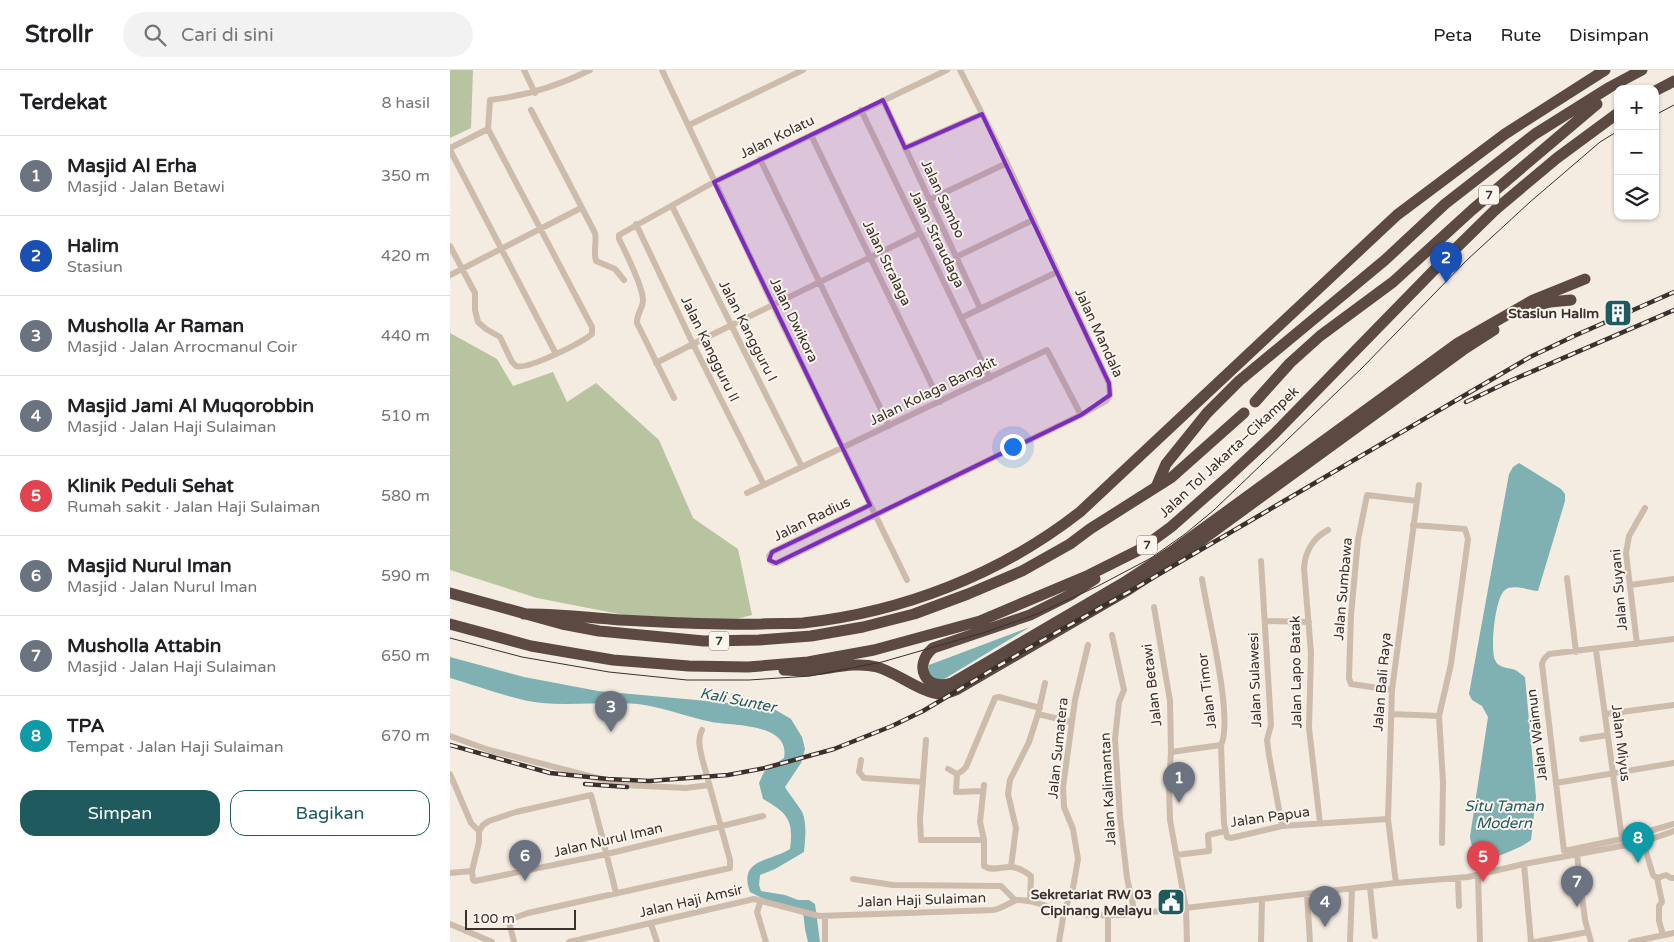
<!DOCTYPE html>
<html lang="id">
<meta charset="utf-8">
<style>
body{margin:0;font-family:"Varela Round",sans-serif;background:#f2f2f2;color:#202124}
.controls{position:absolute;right:15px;top:15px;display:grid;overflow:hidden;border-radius:10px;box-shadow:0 1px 4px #0004}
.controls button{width:45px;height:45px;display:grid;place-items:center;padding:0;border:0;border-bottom:1px solid #e0e0e0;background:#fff;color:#202124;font:25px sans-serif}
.scale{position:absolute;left:15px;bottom:12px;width:111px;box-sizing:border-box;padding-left:5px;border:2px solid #3b302b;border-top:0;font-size:14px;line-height:18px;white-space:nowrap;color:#3b302b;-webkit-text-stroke:4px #fbf5ee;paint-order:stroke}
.you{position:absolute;left:562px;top:376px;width:18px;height:18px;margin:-12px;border:4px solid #fff;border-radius:50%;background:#1a73e8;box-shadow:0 0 0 8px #1a73e833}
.badge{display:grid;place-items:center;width:32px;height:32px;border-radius:50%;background:#1f5a5e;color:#fff;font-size:16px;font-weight:700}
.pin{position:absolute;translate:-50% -41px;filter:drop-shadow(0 1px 2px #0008)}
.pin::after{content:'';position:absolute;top:26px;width:18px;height:15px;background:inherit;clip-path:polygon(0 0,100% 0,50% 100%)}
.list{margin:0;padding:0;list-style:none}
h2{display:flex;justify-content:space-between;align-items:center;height:65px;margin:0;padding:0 20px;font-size:21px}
h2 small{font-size:16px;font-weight:400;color:#757577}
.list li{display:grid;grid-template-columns:32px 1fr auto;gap:15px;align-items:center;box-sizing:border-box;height:80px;padding:0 20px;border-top:1px solid #e0e0e0}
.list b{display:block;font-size:19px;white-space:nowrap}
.list p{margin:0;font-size:16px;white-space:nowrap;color:#757577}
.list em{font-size:16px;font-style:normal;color:#757577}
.actions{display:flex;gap:10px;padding:15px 20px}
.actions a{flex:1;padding:11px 0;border:1px solid #1f5a5e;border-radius:15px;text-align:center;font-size:18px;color:#1f5a5e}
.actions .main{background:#1f5a5e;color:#fff}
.icon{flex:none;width:28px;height:28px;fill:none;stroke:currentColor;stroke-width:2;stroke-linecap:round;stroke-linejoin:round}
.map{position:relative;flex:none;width:1224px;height:872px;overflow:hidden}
header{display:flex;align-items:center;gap:30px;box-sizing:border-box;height:70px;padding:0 25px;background:#fff;border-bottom:1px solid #e0e0e0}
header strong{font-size:24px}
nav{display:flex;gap:28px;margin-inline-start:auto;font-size:18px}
.search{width:350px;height:45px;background:#f2f2f2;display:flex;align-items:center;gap:12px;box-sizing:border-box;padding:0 18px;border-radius:28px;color:#757577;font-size:19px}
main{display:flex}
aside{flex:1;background:#fff}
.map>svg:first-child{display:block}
</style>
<header>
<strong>Strollr</strong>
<div class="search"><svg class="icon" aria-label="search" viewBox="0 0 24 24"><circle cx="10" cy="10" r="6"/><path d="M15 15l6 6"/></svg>Cari di sini</div>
<nav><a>Peta</a><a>Rute</a><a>Disimpan</a></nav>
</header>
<main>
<aside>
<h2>Terdekat<small>8 hasil</small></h2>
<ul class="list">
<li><span class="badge" style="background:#6b7280">1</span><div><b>Masjid Al Erha</b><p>Masjid · Jalan Betawi</p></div><em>350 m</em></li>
<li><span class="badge" style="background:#1a4fb4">2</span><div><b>Halim</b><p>Stasiun</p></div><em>420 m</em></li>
<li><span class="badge" style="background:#6b7280">3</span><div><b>Musholla Ar Raman</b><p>Masjid · Jalan Arrocmanul Coir</p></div><em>440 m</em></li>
<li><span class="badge" style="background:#6b7280">4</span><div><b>Masjid Jami Al Muqorobbin</b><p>Masjid · Jalan Haji Sulaiman</p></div><em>510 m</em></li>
<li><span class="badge" style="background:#e0444e">5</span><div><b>Klinik Peduli Sehat</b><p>Rumah sakit · Jalan Haji Sulaiman</p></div><em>580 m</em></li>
<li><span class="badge" style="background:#6b7280">6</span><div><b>Masjid Nurul Iman</b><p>Masjid · Jalan Nurul Iman</p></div><em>590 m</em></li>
<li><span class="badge" style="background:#6b7280">7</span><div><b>Musholla Attabin</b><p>Masjid · Jalan Haji Sulaiman</p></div><em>650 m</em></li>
<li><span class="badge" style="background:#0f9aa8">8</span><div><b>TPA</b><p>Tempat · Jalan Haji Sulaiman</p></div><em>670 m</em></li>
</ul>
<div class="actions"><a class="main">Simpan</a><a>Bagikan</a></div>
</aside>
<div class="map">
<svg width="1224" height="872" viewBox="0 0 1224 872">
<rect width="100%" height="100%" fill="#f4ebe1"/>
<path fill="#b8c4a0" d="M0,0H23L21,58L0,68Z
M0,263L47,289L63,316L103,302L117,332L146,313L209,370L243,448L288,479L302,545L246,559L87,528L0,500Z"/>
<path fill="#7fb0b2" d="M1069,393L1111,419L1115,424V431L1088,521C1079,520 1062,514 1055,520C1045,527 1040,579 1045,590C1049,599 1058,597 1065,600C1068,601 1072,605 1075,607L1086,727L1081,770C1073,776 1065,779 1056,783C1036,792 1024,793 1020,767L1038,647L1032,636L1022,630L1019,624L1059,404L1063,397Z
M580,557L491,611H485L478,604L479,595Z
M0,587L74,607L148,621L279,633L324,639L341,649L352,667L355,679L351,693L335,717C339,724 352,740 353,744C357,756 355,770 354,782L325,799L310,805L309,815L311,821L335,825L348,830H359L365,834L370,872H358L355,859L353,841L318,831L300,822C288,789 319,792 340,779C344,749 337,743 313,729L309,713L314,702L334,688C341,653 283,656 262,652C237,647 213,637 188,634C156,631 124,636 92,633C64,630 28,616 0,608Z"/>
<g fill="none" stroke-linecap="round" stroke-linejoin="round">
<path stroke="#cdbbac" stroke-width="6" d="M74,0L85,23
M212,0L323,235L457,510
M433,30L530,238
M81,40L145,163C147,172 143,181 146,191L165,199L174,210
M411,40L540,308
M239,55L353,0
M361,65L490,332
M0,78L38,59
M455,78L532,44
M0,80L106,284
M310,89L439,356
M479,130L557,93
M222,136L352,397
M186,154L243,274L314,415
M0,176L25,223V240L28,252L36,259L50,267L62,292L66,296C78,300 131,273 142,264V257L38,59L40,30C76,26 108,16 140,0
M506,187L583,150
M0,205L131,138
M511,248L607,202
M206,293L243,274L470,163
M224,328L187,253C186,244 193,239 193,230C193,218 175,181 169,169V165L264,112L497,0
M297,423L597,280L631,345
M420,435L322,482L319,486L320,491L324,493H327L631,345L656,331L660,325L659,313L557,93L510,0
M963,455L1015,459L1018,469L1001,594L989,646
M811,491L821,655L817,670L819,685L832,756
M1117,508L1126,582
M752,509C757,542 784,649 771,675L774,754L777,767L781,768L832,756L938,749
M1180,515L1224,509
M704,537L720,631L721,682L719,716L720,750L736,838L737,872
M815,551L859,552
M662,565L674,620L669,632L665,669L670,747L677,808L685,844
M1224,569L1099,584L1094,589L1092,594L1114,781L1172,769L1224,754
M1187,574L1176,483L1179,466L1195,438
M1146,580L1172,769
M942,620L901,614L899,608L901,545L908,470L917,425L967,431
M588,644L621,652
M941,644L989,646L993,712L992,773
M1156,644L1224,635
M0,666L39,680L174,715L236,718L259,715
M1132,669L1158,665
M476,670L470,749L471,770H534
M721,682L771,675
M411,690L409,702L414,708L473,712
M498,699L507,704L506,722L533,721
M0,704L21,753L29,761
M507,704L512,701L516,697L545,628L549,627L590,638
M1106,713L1224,693
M534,715L530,752L534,770V796C542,802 553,796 562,797C569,798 576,802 581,806L580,831
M870,753L859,658L861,583L854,498C855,482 863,468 878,460
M1193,772L1203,805L1207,808L1216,805L1221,808H1224
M726,785L759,781L758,765L775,761
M1127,785L1135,850L1141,872
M1074,794L1081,872
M561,797L566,758L558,724L560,710L579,672L588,644L595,613
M0,803L22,801
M1028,805L1030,872
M1207,808L1212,832L1209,836V851L1213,865
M403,809L443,815L551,816L565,830
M1008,809L1009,836
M946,813L938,749L942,620L969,415
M920,817L925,866
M166,823C158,790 150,757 141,725L66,742L39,751L33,755L29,761V772L22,801L23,810L25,811L157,784L313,746
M857,825L860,872
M311,830L307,842L316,872
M0,854L42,872
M201,854L207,872
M64,872L59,852L61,849L78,843L280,798V790L252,688C250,678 247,670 252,660
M119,872L304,829L369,846L543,840C552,839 562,831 567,830C584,829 600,839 616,842C639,846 662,846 685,844L946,813L1018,807L1074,794L1193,772L1224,761
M375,872V846
M609,872L614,842L623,818L628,789L623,759L614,737L613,717L625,630L638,575
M658,872V846
M811,872L812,830
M900,872L902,819
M1085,872L1138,862
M1181,872L1224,863"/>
<path stroke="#5c4a42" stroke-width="11" d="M1205,21L1224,11
M1086,236L1100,232L1121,230
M805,332L840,293L870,266L943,212L1022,140L1147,34
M707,415L716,394L757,343L789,311L935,190L995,134L1085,64L1160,17L1192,0
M645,509L622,524L580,545L483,578C462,596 476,622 502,613L673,513L725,479L1008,273L1083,230L1135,209
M0,523L112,554L149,561L254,571L309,570L361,566L413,557L464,544L518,524L572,501L620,474L640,459L722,407L794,343
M74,544C114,543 152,550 191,551C231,553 272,555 312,554C326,553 340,554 353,553C453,542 551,504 630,442L947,145L1055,64L1155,0
M0,554L81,576L163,590L239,596L298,597L358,592L424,580L530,551L639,505L691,479L721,457L779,406L824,364L989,195L1045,140L1107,88L1168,43
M334,600C340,600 347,601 353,601C378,600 403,591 427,597C446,602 473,624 491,624C496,624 501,622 506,620L678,520L730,486L1013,280L1044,260"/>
<path stroke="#3b302b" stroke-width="1" d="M1205,45L1224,35
M0,568L72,587L159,602L237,610H299L360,606L432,592L536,562L587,544L648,516L701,488L735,464L764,440L912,298L1017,190L1080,132L1150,72L1168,61"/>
<defs>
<path id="rail" d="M1016,332L1060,311L1224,240
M0,675L100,703L158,709L199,711L278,705L315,698L384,679L442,656L473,641L577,579L682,520L1080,287L1124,266L1224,222
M135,714L177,717"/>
</defs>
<use href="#rail" stroke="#3b302b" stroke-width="4.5"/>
<use href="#rail" stroke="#fbf5ee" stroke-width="2.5" stroke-dasharray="8" stroke-linecap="butt"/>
</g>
<path fill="#7b2cbf" fill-opacity="0.2" stroke="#7b2cbf" stroke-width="4" stroke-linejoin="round" d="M433,30L455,78L532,44L659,313L660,325L631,345L326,493L319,490L322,482L420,435L264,112Z"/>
<defs>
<symbol id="building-square" viewBox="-11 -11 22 22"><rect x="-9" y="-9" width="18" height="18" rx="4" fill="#1f5a5e" stroke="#fbf5ee"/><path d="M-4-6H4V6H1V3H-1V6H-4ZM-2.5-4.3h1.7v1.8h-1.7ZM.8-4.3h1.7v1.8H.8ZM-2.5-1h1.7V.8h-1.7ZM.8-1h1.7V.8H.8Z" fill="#fff"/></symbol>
<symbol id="civic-square" viewBox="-11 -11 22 22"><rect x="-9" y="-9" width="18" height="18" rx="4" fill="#1f5a5e" stroke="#fbf5ee"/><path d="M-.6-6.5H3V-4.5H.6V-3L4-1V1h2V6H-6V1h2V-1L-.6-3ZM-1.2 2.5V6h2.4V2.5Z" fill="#fff"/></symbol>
</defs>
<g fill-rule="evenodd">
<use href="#building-square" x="1152" y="227" width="32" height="32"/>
<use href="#civic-square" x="705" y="816" width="32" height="32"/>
</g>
<g text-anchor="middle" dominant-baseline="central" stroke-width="4" stroke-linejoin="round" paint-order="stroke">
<g fill="#fbf5ee" stroke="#756b66" stroke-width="1">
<rect x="1029" y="115.5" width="20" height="19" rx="4"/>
<rect x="687" y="465.5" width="20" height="19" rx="4"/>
<rect x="259" y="561.5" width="20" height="19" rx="4"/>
</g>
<g font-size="12" font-weight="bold" fill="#3b302b">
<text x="1039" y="125">7</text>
<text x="697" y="475">7</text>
<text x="269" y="571">7</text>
</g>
<g font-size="14" fill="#3b302b" stroke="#fbf5ee">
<text transform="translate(327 67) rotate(-26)">Jalan Kolatu</text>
<text transform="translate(493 129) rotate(65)">Jalan Sambo</text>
<text transform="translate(487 169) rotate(64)">Jalan Straudaga</text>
<text transform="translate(437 193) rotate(64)">Jalan Stralaga</text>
<text transform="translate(344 250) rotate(64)">Jalan Dwikora</text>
<text transform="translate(298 261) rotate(63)">Jalan Kangguru I</text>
<text transform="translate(649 263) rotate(65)">Jalan Mandala</text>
<text transform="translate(260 279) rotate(64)">Jalan Kangguru II</text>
<text transform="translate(483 321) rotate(-26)">Jalan Kolaga Bangkit</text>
<text transform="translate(779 382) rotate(-43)">Jalan Tol Jakarta–Cikampek</text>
<text transform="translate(362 449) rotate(-26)">Jalan Radius</text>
<text transform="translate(893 519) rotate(-85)">Jalan Sumbawa</text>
<text transform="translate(1169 520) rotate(-95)">Jalan Suyani</text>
<text transform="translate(846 602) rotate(-91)">Jalan Lapo Batak</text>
<text transform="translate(805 610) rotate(-92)">Jalan Sulawesi</text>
<text transform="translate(932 612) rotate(-85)">Jalan Bali Raya</text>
<text transform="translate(702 615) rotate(-97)">Jalan Betawi</text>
<text transform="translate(757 621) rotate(-97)">Jalan Timor</text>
<text transform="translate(1087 665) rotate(-97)">Jalan Waimun</text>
<text transform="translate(1171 673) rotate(83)">Jalan Miyus</text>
<text transform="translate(608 678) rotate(-84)">Jalan Sumatera</text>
<text transform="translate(658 719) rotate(-93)">Jalan Kalimantan</text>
<text transform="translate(820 747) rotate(-8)">Jalan Papua</text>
<text transform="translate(158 770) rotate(-13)">Jalan Nurul Iman</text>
<text transform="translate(472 830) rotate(-2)">Jalan Haji Sulaiman</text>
<text transform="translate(241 831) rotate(-13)">Jalan Haji Amsir</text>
</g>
<g font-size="14" font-weight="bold" fill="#3b302b" stroke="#fbf5ee" text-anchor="end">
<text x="1149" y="243">Stasiun Halim</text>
<text x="702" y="824">Sekretariat RW 03<tspan x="702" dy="16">Cipinang Melayu</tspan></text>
</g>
<g font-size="15" font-style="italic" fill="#1f5a5e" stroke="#fbf5ee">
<text transform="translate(288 630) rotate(11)">Kali Sunter</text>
<text x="1054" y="736">Situ Taman<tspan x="1054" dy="17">Modern</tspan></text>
</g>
</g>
</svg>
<div class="controls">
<button>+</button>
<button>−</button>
<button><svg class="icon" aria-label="layers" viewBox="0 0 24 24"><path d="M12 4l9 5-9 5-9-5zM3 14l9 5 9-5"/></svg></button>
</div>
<div class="scale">100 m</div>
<div class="you"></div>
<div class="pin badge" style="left:729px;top:733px;background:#6b7280">1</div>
<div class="pin badge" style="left:996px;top:213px;background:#1a4fb4">2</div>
<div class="pin badge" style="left:161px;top:662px;background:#6b7280">3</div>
<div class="pin badge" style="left:875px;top:857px;background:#6b7280">4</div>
<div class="pin badge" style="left:1033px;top:812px;background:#e0444e">5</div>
<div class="pin badge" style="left:75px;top:811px;background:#6b7280">6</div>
<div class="pin badge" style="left:1127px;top:837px;background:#6b7280">7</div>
<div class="pin badge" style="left:1188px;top:793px;background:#0f9aa8">8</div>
</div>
</main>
